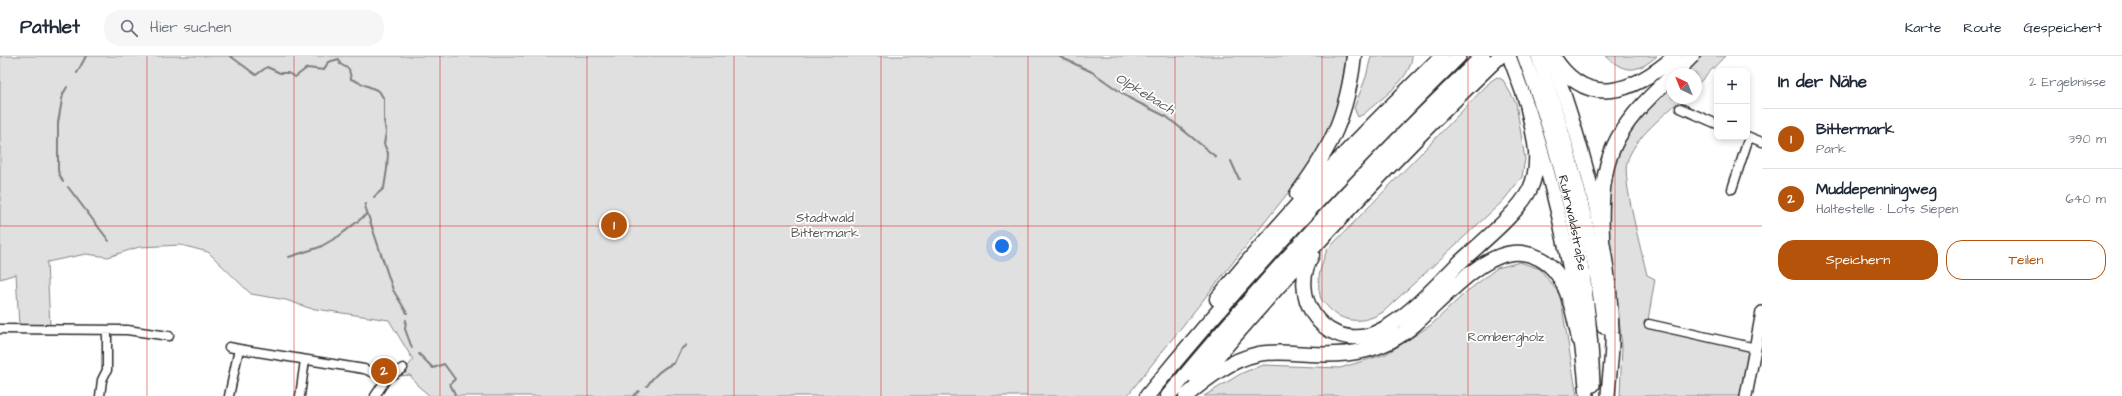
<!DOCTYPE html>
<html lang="de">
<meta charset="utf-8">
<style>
body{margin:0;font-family:"Architects Daughter",sans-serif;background:#f6f6f7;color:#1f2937}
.controls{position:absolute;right:12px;top:12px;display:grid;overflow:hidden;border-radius:8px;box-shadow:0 2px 6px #0003}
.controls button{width:36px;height:36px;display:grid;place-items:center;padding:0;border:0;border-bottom:1px solid #e0e1e3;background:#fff;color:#1f2937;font:20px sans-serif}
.compass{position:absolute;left:1666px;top:12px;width:36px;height:36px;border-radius:50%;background:#fff;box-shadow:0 2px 6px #0003;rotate:317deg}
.you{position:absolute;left:1002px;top:190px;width:14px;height:14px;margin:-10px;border:3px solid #fff;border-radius:50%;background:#1a73e8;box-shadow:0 0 0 6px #1a73e833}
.badge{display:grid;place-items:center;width:26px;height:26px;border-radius:50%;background:#b45309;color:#fff;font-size:13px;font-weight:700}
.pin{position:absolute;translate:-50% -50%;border:2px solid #fff;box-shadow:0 1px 4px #0006}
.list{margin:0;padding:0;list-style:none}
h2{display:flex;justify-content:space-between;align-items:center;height:52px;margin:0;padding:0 16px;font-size:17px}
h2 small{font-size:13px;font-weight:400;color:#747a83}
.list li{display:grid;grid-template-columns:26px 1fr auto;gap:12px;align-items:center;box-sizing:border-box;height:60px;padding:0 16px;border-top:1px solid #e0e1e3}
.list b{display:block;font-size:15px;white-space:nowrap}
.list p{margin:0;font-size:13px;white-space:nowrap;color:#747a83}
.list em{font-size:13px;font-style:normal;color:#747a83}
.actions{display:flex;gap:8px;padding:12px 16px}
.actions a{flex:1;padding:9px 0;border:1px solid #b45309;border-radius:16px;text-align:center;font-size:14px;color:#b45309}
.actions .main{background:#b45309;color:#fff}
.icon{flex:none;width:22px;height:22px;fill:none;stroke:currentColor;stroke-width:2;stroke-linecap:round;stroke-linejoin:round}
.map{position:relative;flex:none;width:1762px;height:340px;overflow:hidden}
header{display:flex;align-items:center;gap:24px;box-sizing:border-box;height:56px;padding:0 20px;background:#fff;border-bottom:1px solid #e0e1e3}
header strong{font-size:19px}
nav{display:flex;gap:22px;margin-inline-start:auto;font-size:14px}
.search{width:280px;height:36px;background:#f6f6f7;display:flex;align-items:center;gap:10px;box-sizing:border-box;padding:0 14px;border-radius:16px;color:#747a83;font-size:15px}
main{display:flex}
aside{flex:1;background:#fff}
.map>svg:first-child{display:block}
</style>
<header>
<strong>Pathlet</strong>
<div class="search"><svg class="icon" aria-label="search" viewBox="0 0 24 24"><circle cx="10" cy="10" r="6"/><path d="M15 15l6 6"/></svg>Hier suchen</div>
<nav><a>Karte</a><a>Route</a><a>Gespeichert</a></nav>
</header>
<main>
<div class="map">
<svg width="1762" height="340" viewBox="0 0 1762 340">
<rect width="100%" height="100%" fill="#fff"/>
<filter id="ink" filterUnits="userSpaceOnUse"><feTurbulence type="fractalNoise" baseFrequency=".025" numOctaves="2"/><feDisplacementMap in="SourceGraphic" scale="8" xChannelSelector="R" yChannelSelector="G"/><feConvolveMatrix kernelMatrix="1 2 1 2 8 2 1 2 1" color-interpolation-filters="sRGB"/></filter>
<g filter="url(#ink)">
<path fill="#e0e0e0" stroke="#868686" d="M0,0H1346L1340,40L1325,85L1303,118L1127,340H430L418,330L410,319L400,320L413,304L389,264L309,252L286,244L251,238L208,196L181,189L139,191L108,201L86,198L47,206L50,270L19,269L16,218L0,223Z
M1371,0H1412C1411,24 1380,43 1364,58L1358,61L1354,52L1366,21Z
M1606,0H1657C1637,17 1625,18 1606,0Z
M1701,0H1725L1696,30V18H1683Z
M1497,21L1503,24L1516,47L1525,103L1522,121L1503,145L1383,256C1364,268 1342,268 1327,250C1324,247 1320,243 1320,239C1316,223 1321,209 1327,194L1491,25Z
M1672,28V42H1683C1665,58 1634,82 1627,106C1622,124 1642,197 1647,219L1655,223L1647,270L1748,295L1750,304L1741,340H1620L1622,289L1609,177L1610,115L1628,73Z
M1520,206L1540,213L1560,239L1577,340H1204L1242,317L1263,309L1340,312L1386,298L1431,269L1465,237L1497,212Z"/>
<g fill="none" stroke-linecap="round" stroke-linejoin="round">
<path stroke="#7e7e7e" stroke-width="2" d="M230,0C235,3 254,18 256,19L267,11L280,17H288L295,21L307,12L324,14L328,6L339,3L340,8L349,13L351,23L379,35L384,43V64L386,76L384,88L388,97L387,113L384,132L374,141
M1058,0L1092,16L1129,42L1167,61L1216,101
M77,17L86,0
M1231,105L1239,123
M63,126L58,115V67L63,38L67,31
M68,131L109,185
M366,148L365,150L393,234L407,257
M289,201L320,191L339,180L367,158
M406,264L405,273L412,292
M419,298L433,312L444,308L455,323L450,328L455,338L454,340
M647,330C654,319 662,312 674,307L680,294L686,289
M621,340H622
M633,340L639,335"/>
<defs>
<path id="minor" d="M1680,52L1717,68
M1747,80L1762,86
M1732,133L1749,81
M1649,268L1756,292
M0,273L127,274L169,280
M229,291L239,293
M100,340L102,324L107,314V274
M229,340L239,293L364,313L387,322
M300,340L305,304
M375,340L387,322L403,312"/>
<path id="secondary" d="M1746,340L1762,256"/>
<g id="trunk">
<path d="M1509,0C1552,110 1577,223 1587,340"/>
<path id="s1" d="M1524,0C1564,105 1590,217 1593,329"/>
<path d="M1538,0C1568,89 1593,178 1604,271"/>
<path d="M1551,0C1582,89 1610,182 1612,277C1613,298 1609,319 1608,340"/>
</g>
<path id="motorway" d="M1553,0C1587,55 1634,36 1675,0
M1674,18L1692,0
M1297,138C1332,91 1347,59 1354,0
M1602,182C1599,100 1613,74 1672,20
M1312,199C1289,238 1320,290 1367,280C1375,278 1382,274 1389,270C1414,254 1436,230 1457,209C1478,189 1517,159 1530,133C1542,107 1534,79 1528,53
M1217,243C1286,157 1362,77 1442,0
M1197,324C1292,212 1393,102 1500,0
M1147,340C1244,220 1350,108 1459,0
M1168,340C1267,221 1371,106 1483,0
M1186,340C1207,322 1230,304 1258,298C1275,295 1292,297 1309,298C1349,300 1383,296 1414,269C1440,247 1484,192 1522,197C1565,203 1571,247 1579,283"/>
</defs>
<use href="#minor" stroke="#2b2b2b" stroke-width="11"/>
<use href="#secondary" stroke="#2b2b2b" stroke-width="14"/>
<use href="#trunk" stroke="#2b2b2b" stroke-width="16"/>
<use href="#motorway" stroke="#2b2b2b" stroke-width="17"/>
<use href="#minor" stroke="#fff" stroke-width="8"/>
<use href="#secondary" stroke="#fff" stroke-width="11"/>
<use href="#trunk" stroke="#fff" stroke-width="13"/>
<use href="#motorway" stroke="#fff" stroke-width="14"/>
</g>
</g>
<path fill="none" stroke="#d62828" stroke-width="1" stroke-opacity="0.55" d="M147,0V340M294,0V340M440,0V340M587,0V340M734,0V340M881,0V340M1028,0V340M1175,0V340M1322,0V340M1468,0V340M1615,0V340M0,170H1762"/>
<g text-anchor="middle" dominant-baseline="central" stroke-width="3.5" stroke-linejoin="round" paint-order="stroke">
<g font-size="13" fill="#585858" stroke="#fff">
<text x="825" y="162">Stadtwald<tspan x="825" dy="15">Bittermark</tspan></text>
<text x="1506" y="281">Rombergholz</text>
</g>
<g font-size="13" fill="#2b2b2b" stroke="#fff">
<text stroke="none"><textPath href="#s1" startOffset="174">Ruhrwaldstraße</textPath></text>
</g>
<g font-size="14" font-style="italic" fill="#5c5c5c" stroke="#fff">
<text transform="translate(1145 38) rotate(31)">Olpkebach</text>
</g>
</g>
</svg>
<div class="controls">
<button>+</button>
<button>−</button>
</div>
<svg class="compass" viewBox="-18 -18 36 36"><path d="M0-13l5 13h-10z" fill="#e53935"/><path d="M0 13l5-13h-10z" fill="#747a83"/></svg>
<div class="you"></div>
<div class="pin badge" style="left:614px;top:169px">1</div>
<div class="pin badge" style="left:384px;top:315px">2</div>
</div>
<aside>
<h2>In der Nähe<small>2 Ergebnisse</small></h2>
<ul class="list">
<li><span class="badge">1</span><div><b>Bittermark</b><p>Park</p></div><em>390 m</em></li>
<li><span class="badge">2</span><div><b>Muddepenningweg</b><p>Haltestelle · Lots Siepen</p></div><em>640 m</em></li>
</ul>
<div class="actions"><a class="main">Speichern</a><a>Teilen</a></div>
</aside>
</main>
